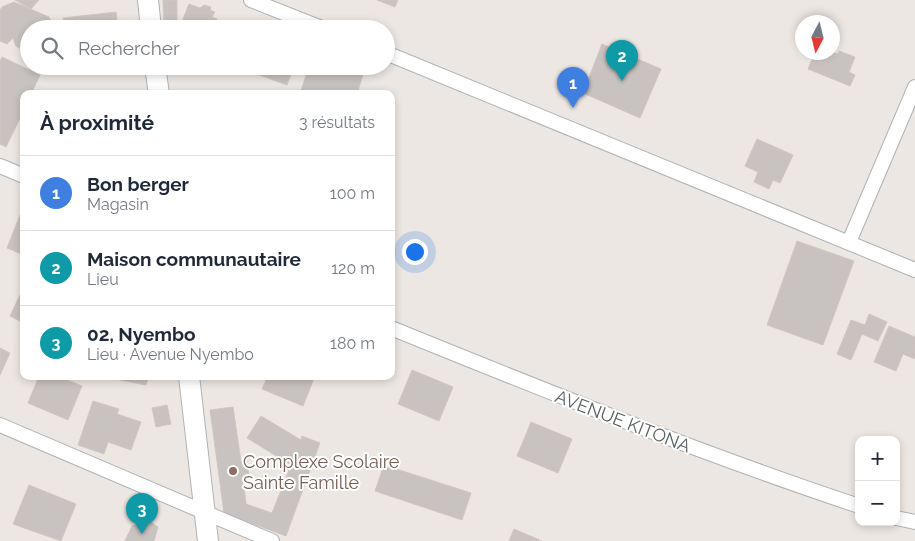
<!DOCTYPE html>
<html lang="fr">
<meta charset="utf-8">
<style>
body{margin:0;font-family:Raleway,sans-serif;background:#f2f2f3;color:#1f2937}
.controls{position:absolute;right:15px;bottom:15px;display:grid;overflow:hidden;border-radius:10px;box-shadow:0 2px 8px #0003}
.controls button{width:45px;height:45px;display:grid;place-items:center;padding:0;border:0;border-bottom:1px solid #e0e1e3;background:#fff;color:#1f2937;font:25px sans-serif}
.compass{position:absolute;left:795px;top:15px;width:45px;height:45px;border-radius:50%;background:#fff;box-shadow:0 2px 8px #0003;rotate:187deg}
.you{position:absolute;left:414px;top:251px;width:18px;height:18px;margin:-12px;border:4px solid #fff;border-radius:50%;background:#1a73e8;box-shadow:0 0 0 8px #1a73e833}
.badge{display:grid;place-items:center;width:32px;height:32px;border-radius:50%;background:#b45309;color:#fff;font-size:16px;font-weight:700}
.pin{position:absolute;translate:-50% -41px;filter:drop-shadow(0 1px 2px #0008)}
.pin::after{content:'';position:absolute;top:26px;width:18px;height:15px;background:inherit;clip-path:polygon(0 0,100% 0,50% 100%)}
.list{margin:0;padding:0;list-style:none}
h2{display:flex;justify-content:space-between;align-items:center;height:65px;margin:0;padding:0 20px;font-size:21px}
h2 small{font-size:16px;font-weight:400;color:#747a83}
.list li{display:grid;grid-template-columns:32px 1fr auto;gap:15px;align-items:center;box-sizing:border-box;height:75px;padding:0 20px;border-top:1px solid #e0e1e3}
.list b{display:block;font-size:19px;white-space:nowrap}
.list p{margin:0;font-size:16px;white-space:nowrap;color:#747a83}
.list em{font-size:16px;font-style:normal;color:#747a83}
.icon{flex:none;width:28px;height:28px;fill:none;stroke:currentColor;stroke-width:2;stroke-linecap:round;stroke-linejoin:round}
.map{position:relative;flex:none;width:915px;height:541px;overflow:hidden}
.search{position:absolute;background:#fff;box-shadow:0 2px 8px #0003;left:20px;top:20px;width:375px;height:55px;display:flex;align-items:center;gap:12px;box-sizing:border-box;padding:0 18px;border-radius:28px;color:#747a83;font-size:19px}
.panel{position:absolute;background:#fff;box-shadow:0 2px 8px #0003;left:20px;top:90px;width:375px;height:290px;border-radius:10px}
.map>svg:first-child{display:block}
</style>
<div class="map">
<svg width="915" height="541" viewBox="0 0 915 541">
<rect width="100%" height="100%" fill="#ede7e3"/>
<path fill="#c8c2c0" stroke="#d2c7c1" d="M15,0H39L31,9Z
M163,0H177V29H164Z
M377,0H398L395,7Z
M14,2L49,17L51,21L56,23L58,29H29V54L16,46L13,38L7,44L0,41V10L2,7Z
M189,4L200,8L204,5L211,7L210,10L215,12L212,17L217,19L213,29H179Z
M116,12L118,29H65L63,18Z
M220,21L235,27V29H217Z
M602,44L661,69L640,118L583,93Z
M839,51L855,57L849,72L855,75L850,86L808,69L815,52H832L838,54Z
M2,57L40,75L31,94H24V110L6,147L0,144V61Z
M69,66H103L69,70Z
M253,66H294L287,85L251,72Z
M309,66H348L364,71L357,94H300Z
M757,139L793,155L780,183L773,180L769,189L754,182L758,172L745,166Z
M20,215L24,217V255L7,248Z
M797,241L854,261L823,345L767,325Z
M24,292V323L10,316L21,293Z
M869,314L887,322L878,341L862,334L851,360L837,354L851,320L865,325Z
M889,326L915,337V359L903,354L896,371L874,362Z
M0,348L10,353L0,375Z
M412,370L453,387L439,421L398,404Z
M39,376H58L82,386L68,420L28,403Z
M100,376H149L146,385Z
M268,376H315L303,406L262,389Z
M93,401L119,409L117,414L141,422L131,450L108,442L104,454L78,445Z
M167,405L171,424L156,427L152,408Z
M233,407L241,461L247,460L249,476L243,477L246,504L272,513L291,465L247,438L261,416L301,440L302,436L320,443L286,536L224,513L210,410Z
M531,422L572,439L558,473L517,456Z
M384,465L471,493L462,520L375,491Z
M29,485L76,504L61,541L13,524Z
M148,520L158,527L154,541H125L132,526Z
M514,529L542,541H509Z"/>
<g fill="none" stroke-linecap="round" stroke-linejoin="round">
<defs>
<path id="street" d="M251,0L324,29
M386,53L915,270
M0,166L24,176
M849,242L915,87
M391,328C546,391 700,453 859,506
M0,425L272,541
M896,518L915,522"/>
<path id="secondary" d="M148,0L151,29
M155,66L159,94
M189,376L208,541"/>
</defs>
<use href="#street" stroke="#aeb3b5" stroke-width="16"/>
<use href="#secondary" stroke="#adb3b6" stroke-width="22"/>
<use href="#street" stroke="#fff" stroke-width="14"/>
<use href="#secondary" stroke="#fff" stroke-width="20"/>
</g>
<circle fill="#8d6e63" stroke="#fff" stroke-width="2" cx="233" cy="471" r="5"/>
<g text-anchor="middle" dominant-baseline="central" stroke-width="4" stroke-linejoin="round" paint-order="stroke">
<g font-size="18" fill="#5b6163" stroke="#fff">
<text transform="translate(623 421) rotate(21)">AVENUE KITONA</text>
</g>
<g font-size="18" fill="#785e54" stroke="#fff" text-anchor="start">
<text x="243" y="461">Complexe Scolaire<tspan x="243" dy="21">Sainte Famille</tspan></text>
</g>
</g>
</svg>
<div class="controls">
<button>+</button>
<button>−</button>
</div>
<svg class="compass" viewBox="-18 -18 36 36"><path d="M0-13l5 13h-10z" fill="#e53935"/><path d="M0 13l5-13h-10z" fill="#747a83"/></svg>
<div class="you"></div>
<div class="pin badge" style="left:573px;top:108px;background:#3f7fe0">1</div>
<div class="pin badge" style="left:622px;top:81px;background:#0f9aa8">2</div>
<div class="pin badge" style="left:142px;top:534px;background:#0f9aa8">3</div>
<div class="search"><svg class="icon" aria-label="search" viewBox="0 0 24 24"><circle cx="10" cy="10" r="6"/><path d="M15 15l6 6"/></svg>Rechercher</div>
<section class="panel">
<h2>À proximité<small>3 résultats</small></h2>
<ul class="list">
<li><span class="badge" style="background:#3f7fe0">1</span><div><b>Bon berger</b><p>Magasin</p></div><em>100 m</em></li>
<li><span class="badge" style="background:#0f9aa8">2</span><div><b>Maison communautaire</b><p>Lieu</p></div><em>120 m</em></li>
<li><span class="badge" style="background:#0f9aa8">3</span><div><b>02, Nyembo</b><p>Lieu · Avenue Nyembo</p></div><em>180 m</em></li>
</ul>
</section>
</div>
